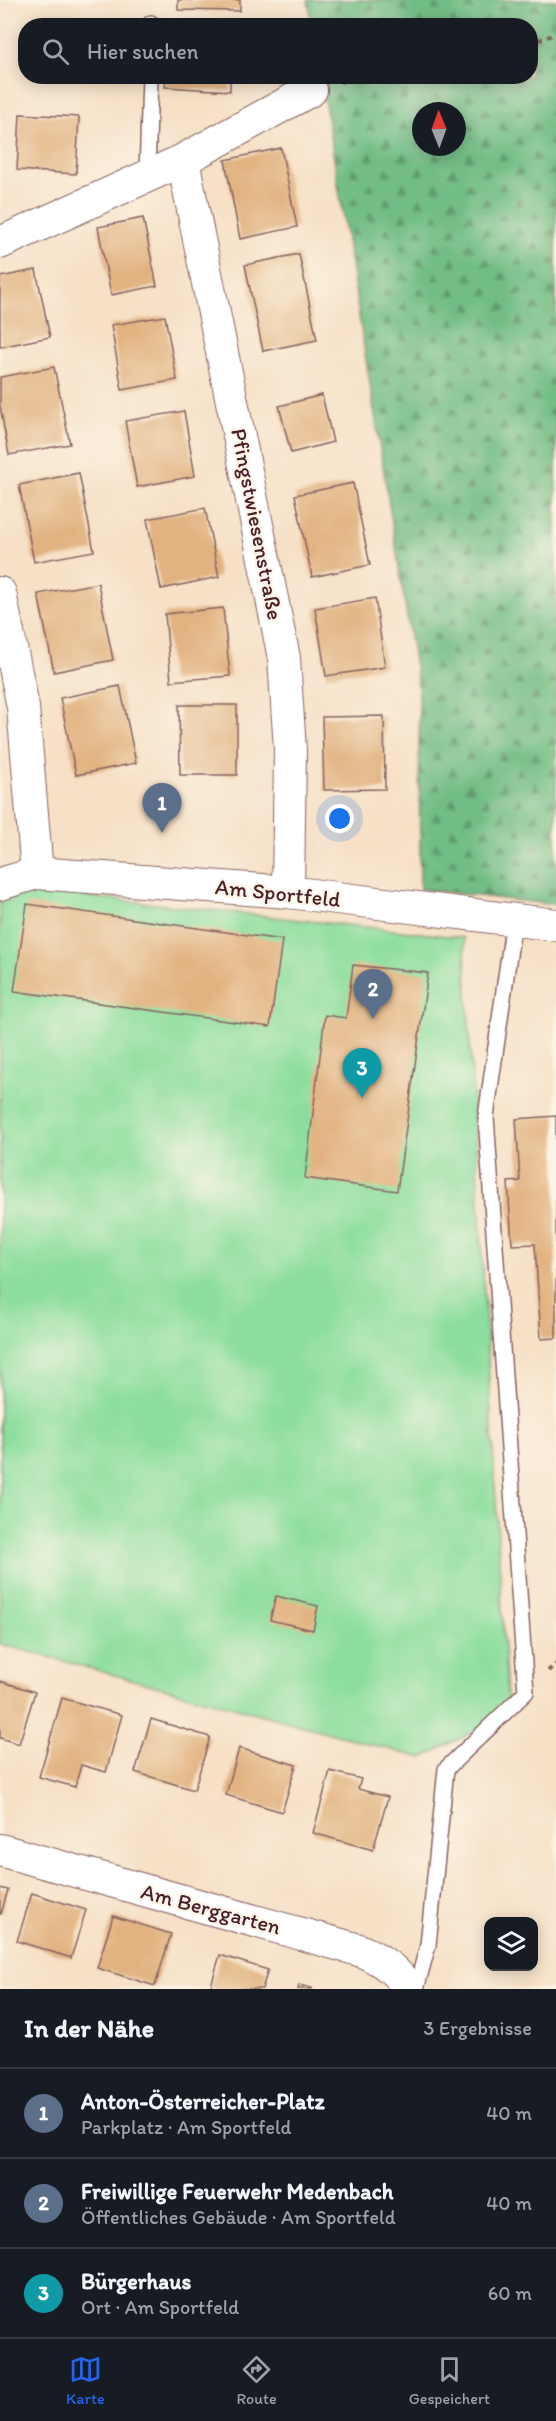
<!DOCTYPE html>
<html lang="de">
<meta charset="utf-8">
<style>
body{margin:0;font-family:Itim,sans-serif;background:#20242c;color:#f1f3f6}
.controls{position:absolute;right:18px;bottom:18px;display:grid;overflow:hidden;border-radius:12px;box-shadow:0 3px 15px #0003}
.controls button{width:54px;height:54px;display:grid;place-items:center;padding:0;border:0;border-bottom:2px solid #363941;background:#171b24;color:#f1f3f6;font:30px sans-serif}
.compass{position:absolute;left:412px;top:102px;width:54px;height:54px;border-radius:50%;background:#171b24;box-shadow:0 3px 15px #0003;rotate:359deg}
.you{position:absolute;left:340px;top:819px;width:21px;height:21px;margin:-15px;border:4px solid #fff;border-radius:50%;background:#1a73e8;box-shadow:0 0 0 9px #1a73e833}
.badge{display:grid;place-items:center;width:39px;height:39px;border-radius:50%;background:#2563eb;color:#fff;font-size:20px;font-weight:700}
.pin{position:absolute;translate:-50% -50px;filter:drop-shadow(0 2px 3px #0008)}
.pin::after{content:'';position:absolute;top:32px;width:21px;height:18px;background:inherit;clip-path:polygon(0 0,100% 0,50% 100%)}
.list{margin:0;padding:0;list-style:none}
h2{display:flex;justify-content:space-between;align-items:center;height:78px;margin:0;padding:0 24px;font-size:26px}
h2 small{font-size:20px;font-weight:400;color:#9ea1a6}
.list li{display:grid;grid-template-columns:39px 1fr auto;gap:18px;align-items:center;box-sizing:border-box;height:90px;padding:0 24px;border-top:2px solid #363941}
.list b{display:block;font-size:22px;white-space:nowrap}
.list p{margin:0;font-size:20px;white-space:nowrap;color:#9ea1a6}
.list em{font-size:20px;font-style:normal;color:#9ea1a6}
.icon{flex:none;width:33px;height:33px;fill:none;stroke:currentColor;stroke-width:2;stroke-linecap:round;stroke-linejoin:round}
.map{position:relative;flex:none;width:556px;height:1989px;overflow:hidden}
.search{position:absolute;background:#171b24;box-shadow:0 3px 15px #0003;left:18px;right:18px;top:18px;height:66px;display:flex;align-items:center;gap:15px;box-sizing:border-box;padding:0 21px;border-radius:24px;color:#9ea1a6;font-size:22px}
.sheet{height:348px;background:#171b24}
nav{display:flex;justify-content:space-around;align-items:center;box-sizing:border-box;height:84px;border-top:2px solid #363941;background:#171b24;font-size:16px;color:#9ea1a6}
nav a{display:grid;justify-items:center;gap:3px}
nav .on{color:#2563eb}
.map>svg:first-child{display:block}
</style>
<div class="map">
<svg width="556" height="1989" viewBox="0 0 556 1989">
<defs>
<pattern id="forest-firs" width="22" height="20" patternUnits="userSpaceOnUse" patternTransform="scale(1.5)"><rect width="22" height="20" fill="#72bd85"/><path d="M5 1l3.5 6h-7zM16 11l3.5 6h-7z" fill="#60996d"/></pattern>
</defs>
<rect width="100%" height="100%" fill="#fcf5e5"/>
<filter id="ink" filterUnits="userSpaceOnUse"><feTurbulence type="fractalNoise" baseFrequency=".0167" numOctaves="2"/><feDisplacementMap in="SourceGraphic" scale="12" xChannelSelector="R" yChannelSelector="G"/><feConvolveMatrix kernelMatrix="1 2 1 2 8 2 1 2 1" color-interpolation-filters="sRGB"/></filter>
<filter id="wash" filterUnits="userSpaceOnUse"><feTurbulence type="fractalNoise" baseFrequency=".008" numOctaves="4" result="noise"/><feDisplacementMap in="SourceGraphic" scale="24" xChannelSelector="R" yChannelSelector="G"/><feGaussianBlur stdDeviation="1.35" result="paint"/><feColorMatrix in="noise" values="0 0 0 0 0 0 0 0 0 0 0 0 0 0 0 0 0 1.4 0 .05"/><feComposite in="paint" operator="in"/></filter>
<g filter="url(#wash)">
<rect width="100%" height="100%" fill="#f6e0c6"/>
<path fill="#8dde9e" stroke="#6c7e64" stroke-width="1.5" d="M37,891L464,938L508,1714L422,1758L0,1644V902Z"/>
<path fill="url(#forest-firs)" stroke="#5e6e58" stroke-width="1.5" fill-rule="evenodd" d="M308,0H556V905L420,889L419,692L321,77L530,76V26L312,25ZM421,111H457V147H421Z"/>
<g id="blocks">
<path fill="#e2b381" d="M178,0H240V11L178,10Z
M30,22L67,24V26H30Z
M166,76H230V91L165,87Z
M20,114L79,117L76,174L17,170Z
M281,148L297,227L240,239L225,160Z
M143,218L157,286L111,295L98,227Z
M299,254L317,340L263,351L245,265Z
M36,270L50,337L0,347V277Z
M165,316L177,380L122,390L111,325Z
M54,367L70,444L9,455L0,406V377Z
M322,395L333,442L291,453L279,406Z
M184,411L195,476L137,487L125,421Z
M79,473L94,551L34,562L19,485Z
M353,483L370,565L312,577L295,495Z
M205,508L219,577L161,589L147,519Z
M98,583L113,660L54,672L38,594Z
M375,598L385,667L326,676L315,608Z
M223,608L230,676L171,681L165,614Z
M120,686L136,763L76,775L60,698Z
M179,705H237V775H180Z
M384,716L385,789L324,790L322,717Z
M27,904L282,940L270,1027L14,991Z
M353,965L428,973L397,1191L305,1178L325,1015L346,1018Z
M556,1116V1338L541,1339L535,1244L512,1245L508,1182L520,1181L516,1119Z
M276,1596L318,1606L313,1630L270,1620Z
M0,1681L35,1692L19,1744L0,1738Z
M62,1698L122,1715L106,1772L81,1765L75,1787L39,1777Z
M151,1719L210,1737L194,1790L135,1772Z
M239,1748L296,1765L282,1812L226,1795Z
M330,1771L361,1779L358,1789L388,1797L373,1850L313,1833Z
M0,1888L8,1890L1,1914H0Z
M32,1893L86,1910L71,1958L17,1941Z
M113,1916L171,1934L155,1986L97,1968Z
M220,1955L268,1970L262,1989H210Z
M299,1985L312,1988V1989H298Z"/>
</g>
</g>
<g filter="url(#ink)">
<use href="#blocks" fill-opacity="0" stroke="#866361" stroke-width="1.5"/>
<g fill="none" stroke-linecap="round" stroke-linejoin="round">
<defs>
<path id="service" d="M151,26V23
M147,176L150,76
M416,1989L428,1945L446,1769L526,1692L486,1117L514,920"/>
<path id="minor" d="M183,160L284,658L290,750L288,892
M0,243L183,160L311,90
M0,593L23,707L37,873
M0,884L37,873L288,892L556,925
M0,1850L359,1950C379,1958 397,1969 408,1989"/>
</defs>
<use href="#service" stroke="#866361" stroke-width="18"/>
<use href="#minor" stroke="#866361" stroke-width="34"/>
<path stroke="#866361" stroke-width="4" stroke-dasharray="4.5 4.5" stroke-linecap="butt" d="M530,43L556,34
M340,82L362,76
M548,1671L556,1664"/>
<use href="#service" stroke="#fff" stroke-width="15"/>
<use href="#minor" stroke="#fff" stroke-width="32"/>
</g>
</g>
<g text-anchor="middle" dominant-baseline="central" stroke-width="4.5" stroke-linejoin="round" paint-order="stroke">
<g font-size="22" fill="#4a1f2b" stroke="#fcf5e5">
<text transform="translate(257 524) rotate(79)">Pfingstwiesenstraße</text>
<text transform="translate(278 893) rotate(6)">Am Sportfeld</text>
<text transform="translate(211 1909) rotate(15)">Am Berggarten</text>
</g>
</g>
</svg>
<div class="controls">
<button><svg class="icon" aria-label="layers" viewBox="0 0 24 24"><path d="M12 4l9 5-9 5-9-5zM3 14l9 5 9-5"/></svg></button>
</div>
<svg class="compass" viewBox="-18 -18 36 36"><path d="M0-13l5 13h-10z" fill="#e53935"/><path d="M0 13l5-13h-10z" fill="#9ea1a6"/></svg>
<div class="you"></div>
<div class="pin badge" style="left:162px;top:833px;background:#5c6f8a">1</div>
<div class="pin badge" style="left:373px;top:1019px;background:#5c6f8a">2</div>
<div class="pin badge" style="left:362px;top:1098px;background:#0f9aa8">3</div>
<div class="search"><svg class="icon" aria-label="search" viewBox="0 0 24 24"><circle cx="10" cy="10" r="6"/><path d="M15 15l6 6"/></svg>Hier suchen</div>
</div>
<section class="sheet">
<h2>In der Nähe<small>3 Ergebnisse</small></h2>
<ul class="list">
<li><span class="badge" style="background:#5c6f8a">1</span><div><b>Anton-Österreicher-Platz</b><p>Parkplatz · Am Sportfeld</p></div><em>40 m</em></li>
<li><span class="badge" style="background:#5c6f8a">2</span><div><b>Freiwillige Feuerwehr Medenbach</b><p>Öffentliches Gebäude · Am Sportfeld</p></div><em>40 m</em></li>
<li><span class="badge" style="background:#0f9aa8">3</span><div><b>Bürgerhaus</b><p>Ort · Am Sportfeld</p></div><em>60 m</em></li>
</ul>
</section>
<nav>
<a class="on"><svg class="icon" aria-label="map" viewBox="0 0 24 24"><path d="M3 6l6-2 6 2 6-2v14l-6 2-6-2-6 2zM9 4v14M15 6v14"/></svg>Karte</a>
<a><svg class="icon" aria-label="directions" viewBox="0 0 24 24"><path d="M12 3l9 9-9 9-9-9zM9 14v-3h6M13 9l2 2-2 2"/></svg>Route</a>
<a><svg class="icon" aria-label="saved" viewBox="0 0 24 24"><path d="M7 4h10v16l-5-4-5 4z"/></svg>Gespeichert</a>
</nav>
